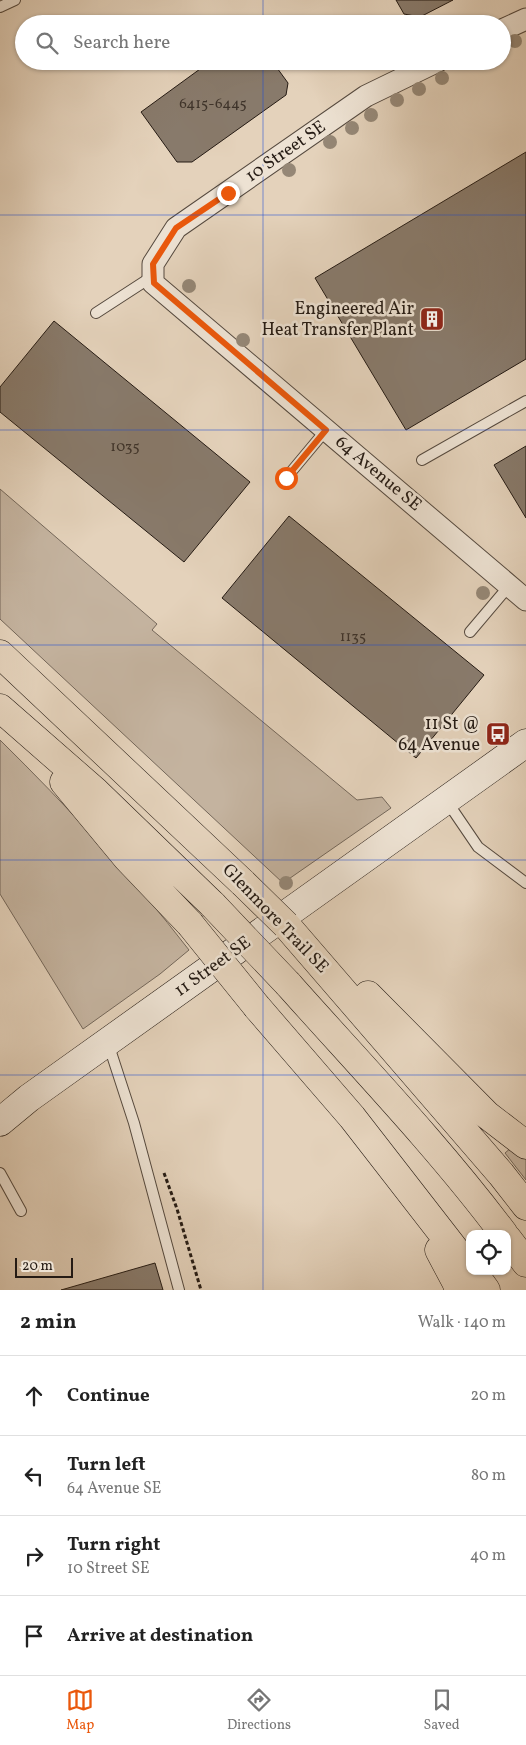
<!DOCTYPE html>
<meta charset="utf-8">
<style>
body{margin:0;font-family:Vollkorn,serif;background:#f6f6f6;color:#222}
.controls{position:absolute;right:15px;bottom:15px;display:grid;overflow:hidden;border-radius:10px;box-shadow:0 1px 4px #0004}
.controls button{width:45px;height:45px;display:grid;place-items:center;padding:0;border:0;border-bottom:1px solid #e0e0e0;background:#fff;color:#222;font:25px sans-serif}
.scale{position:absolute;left:15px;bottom:12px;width:58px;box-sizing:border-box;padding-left:5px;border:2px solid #251b14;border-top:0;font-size:14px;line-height:18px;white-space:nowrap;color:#251b14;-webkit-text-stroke:4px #ede2d3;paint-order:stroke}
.stop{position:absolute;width:15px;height:15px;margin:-11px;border:4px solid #ea580c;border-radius:50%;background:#fff}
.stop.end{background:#ea580c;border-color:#fff;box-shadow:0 1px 5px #0008}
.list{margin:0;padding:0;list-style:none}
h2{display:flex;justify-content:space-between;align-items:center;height:65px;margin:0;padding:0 20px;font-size:21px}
h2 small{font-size:16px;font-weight:400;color:#767676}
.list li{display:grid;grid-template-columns:32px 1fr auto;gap:15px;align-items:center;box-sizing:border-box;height:80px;padding:0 20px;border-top:1px solid #e0e0e0}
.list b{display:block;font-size:19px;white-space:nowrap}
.list p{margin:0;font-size:16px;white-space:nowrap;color:#767676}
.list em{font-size:16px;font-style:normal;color:#767676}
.icon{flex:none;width:28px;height:28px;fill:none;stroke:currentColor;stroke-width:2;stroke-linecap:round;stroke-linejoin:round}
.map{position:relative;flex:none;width:526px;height:1290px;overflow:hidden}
.search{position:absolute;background:#fff;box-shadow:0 1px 4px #0004;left:15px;right:15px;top:15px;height:55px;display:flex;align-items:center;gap:12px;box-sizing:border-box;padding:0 18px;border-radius:28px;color:#767676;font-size:19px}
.sheet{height:385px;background:#fff}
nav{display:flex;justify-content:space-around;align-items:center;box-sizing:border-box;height:70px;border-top:1px solid #e0e0e0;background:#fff;font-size:14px;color:#767676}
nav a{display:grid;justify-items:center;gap:2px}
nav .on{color:#ea580c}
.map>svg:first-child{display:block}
</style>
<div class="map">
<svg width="526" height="1290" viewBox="0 0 526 1290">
<rect width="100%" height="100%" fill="#e4d2bb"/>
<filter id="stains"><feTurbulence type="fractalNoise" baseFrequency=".004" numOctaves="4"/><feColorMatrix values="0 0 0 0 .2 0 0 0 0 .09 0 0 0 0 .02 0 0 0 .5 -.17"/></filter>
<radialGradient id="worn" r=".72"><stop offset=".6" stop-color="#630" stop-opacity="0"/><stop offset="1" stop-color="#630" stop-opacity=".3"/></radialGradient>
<path fill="#c4b39f" stroke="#74675a" d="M0,489L157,624L152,630L357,800L382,797L391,808L283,883L0,619Z
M0,740C67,806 132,876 189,950L160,974L83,1029L0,894Z
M512,1147L526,1154V1180L505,1153Z"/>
<path fill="#887a6b" stroke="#251b14" d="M396,0H453L420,17L404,14Z
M211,61H272L288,83L286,95L192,162H177L141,112Z
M526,152V359L406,430L315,278Z
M54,321L250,482L184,562L0,412V387Z
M526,446V518L494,465Z
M289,516L484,675L416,758L222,598Z
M155,1263L163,1290H61Z"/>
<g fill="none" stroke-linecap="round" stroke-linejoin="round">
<defs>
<path id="lane" d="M0,7L15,0
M96,313L153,276
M422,460L526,401
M286,478L326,430
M470,632L509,586
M446,800L478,847L526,883
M108,1043L134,1123L179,1290
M0,1173L21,1211"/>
<path id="street" d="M502,30L526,19
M438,61L366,96L176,228L153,264V283L526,600"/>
<path id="secondary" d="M0,1122L29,1098L526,743"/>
<path id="highway" d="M0,654L243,883
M0,708L95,791L213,905
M64,782L127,858L190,924
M286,925L501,1174L526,1206
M288,984C361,1066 438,1146 504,1234
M368,995L487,1115L526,1145
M257,1007L352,1117L470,1269
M507,1238L526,1263
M439,1250L456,1282L459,1290
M472,1271L486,1290"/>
</defs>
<use href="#lane" stroke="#55493e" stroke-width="12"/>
<use href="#street" stroke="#55493e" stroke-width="23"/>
<use href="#secondary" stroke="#251b14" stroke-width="29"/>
<use href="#highway" stroke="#251b14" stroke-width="29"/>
<path stroke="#251b14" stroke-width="3" stroke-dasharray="4 2.5" stroke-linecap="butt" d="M164,1173L177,1209L201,1290"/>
<use href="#lane" stroke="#ede2d3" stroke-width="10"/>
<use href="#street" stroke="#ede2d3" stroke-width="21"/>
<use href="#secondary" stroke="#ede2d3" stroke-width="28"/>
<use href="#highway" stroke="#e4d2bb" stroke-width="28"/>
<defs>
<path id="highway-bridge" d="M243,883L286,925
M213,905L288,984
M190,924L257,1007"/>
</defs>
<use href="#highway-bridge" stroke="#251b14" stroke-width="29" stroke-linecap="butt"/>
<use href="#highway-bridge" stroke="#e4d2bb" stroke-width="28"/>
</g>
<g fill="#958776">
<circle cx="515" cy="41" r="7"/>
<circle cx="442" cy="78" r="7"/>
<circle cx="419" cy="89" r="7"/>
<circle cx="397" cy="100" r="7"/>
<circle cx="371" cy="115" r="7"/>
<circle cx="352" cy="128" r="7"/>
<circle cx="330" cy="142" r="7"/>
<circle cx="289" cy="170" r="7"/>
<circle cx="189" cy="286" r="7"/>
<circle cx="243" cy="340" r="7"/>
<circle cx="483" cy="593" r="7"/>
<circle cx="286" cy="883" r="7"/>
</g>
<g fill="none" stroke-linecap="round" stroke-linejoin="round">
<path stroke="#ea580c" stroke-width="6" d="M228,193L176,228L153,264L154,283L326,430L286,478"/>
</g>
<path fill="none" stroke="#1d4ed8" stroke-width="1" stroke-opacity="0.55" d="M263,0V24M263,61V1290M0,215H526M0,430H526M0,645H526M0,860H526M0,1075H526"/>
<defs>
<symbol id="building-square" viewBox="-11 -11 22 22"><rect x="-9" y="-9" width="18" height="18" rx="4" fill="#8f2418" stroke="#ede2d3"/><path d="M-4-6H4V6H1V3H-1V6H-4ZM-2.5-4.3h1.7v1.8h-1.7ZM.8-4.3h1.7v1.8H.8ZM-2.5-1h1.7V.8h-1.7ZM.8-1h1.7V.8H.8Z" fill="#fff"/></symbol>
<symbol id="bus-square" viewBox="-11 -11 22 22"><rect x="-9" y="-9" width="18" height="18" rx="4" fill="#8f2418" stroke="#ede2d3"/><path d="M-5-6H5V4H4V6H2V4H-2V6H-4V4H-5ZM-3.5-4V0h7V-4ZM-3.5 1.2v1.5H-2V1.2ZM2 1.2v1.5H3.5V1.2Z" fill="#fff"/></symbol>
</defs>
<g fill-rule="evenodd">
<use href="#building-square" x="418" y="305" width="28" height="28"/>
<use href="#bus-square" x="484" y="720" width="28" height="28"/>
</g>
<g text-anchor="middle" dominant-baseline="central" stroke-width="5" stroke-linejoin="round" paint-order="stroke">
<g font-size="15" fill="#3e332a">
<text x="213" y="104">6415-6445</text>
<text x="125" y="447">1035</text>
<text x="353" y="637">1135</text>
</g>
<g font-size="18" fill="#251b14" stroke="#ede2d3">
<text transform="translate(286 152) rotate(-35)">10 Street SE</text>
<text transform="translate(378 474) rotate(40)">64 Avenue SE</text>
<text transform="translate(275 919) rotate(46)">Glenmore Trail SE</text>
<text transform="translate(213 967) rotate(-36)">11 Street SE</text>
</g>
<g font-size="18" fill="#251b14" stroke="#ede2d3" text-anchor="end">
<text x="414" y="309">Engineered Air<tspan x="414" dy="21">Heat Transfer Plant</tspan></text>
<text x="480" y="724">11 St @<tspan x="480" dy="21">64 Avenue</tspan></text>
</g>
</g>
<rect width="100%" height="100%" filter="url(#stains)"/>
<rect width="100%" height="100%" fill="url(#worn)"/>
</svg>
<div class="controls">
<button><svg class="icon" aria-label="locate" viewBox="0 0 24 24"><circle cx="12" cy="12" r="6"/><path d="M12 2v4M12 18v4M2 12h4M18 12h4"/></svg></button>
</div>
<div class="scale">20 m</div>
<div class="stop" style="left:286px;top:478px"></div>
<div class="stop end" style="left:228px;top:193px"></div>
<div class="search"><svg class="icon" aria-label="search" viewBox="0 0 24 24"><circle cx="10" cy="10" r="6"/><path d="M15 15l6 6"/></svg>Search here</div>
</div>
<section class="sheet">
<h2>2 min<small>Walk · 140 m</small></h2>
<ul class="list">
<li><svg class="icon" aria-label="ahead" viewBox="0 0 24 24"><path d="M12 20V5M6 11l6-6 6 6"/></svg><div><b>Continue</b></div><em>20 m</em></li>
<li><svg class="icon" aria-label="left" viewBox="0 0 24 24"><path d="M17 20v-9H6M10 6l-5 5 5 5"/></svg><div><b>Turn left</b><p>64 Avenue SE</p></div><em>80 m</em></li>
<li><svg class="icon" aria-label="right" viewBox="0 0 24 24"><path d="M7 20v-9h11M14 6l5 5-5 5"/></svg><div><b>Turn right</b><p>10 Street SE</p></div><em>40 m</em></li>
<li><svg class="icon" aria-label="arrive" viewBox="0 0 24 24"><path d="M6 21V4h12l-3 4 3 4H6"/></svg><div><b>Arrive at destination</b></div></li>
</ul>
</section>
<nav>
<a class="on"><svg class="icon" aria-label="map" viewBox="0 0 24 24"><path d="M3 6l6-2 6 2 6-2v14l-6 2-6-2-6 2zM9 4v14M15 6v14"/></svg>Map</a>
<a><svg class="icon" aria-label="directions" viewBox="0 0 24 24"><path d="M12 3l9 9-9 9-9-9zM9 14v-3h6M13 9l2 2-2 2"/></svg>Directions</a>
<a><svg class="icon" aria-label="saved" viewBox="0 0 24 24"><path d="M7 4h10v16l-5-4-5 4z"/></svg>Saved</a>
</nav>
